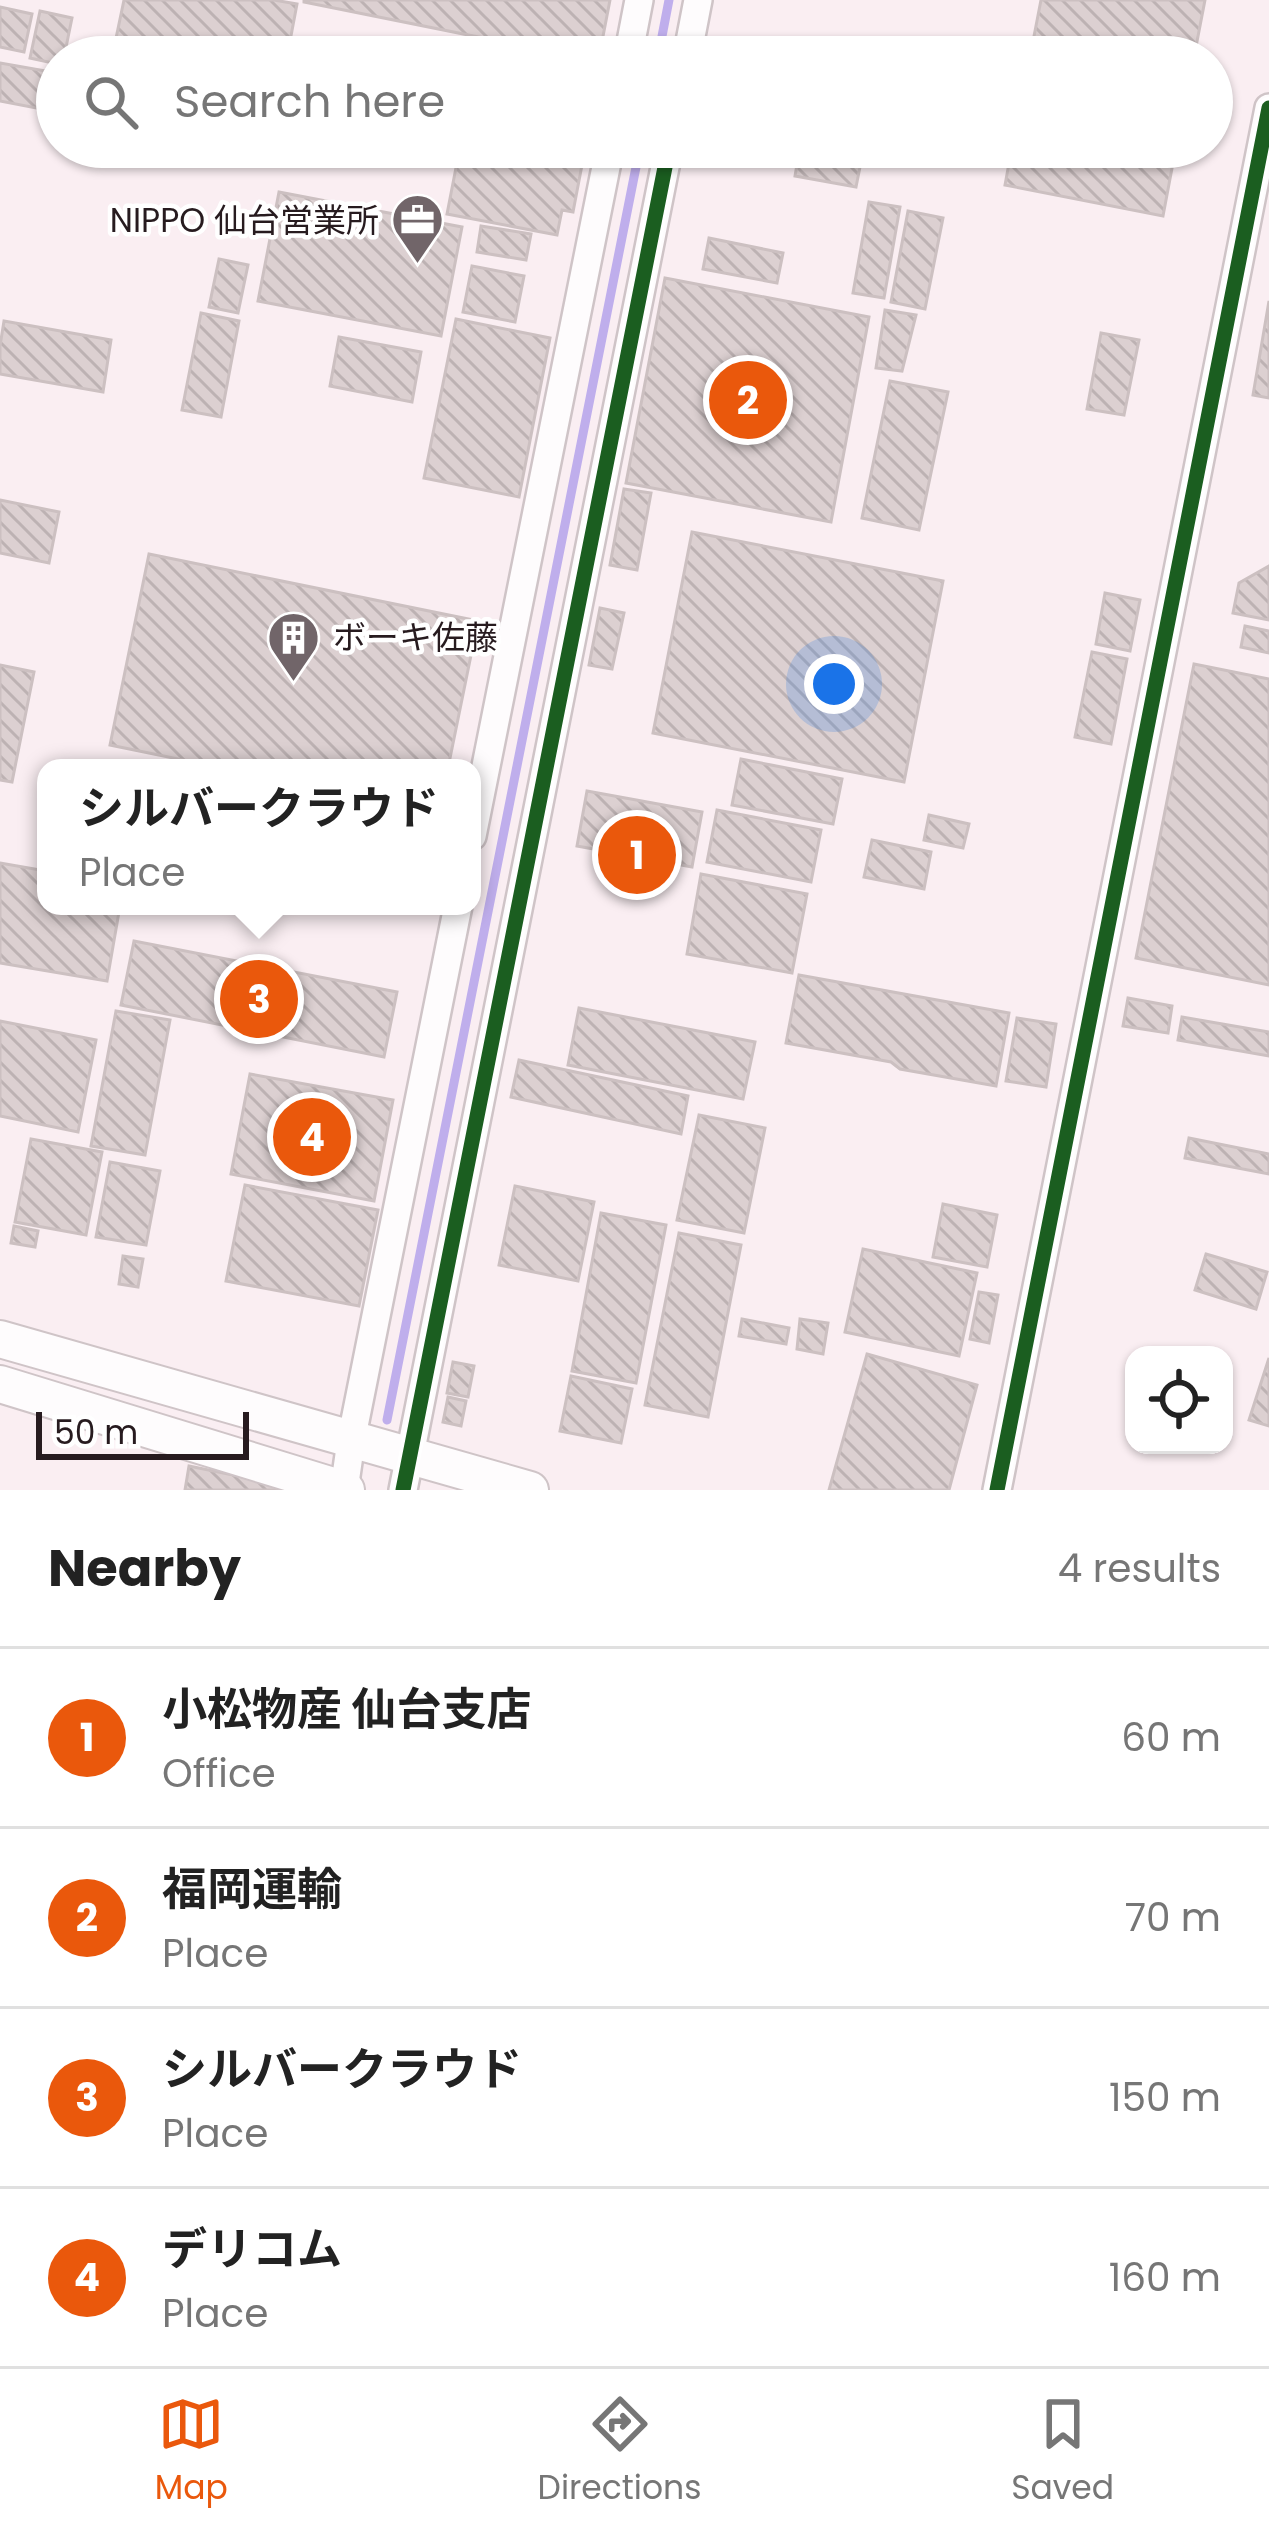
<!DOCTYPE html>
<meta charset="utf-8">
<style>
body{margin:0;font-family:Poppins,"Noto Sans JP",sans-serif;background:#f2f2f2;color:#222}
.controls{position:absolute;right:36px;bottom:36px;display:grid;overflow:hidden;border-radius:24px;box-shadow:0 3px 9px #0004}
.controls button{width:108px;height:108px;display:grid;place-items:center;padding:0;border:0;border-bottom:3px solid #e0e0e0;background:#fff;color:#222;font:60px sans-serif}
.scale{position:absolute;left:36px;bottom:30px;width:213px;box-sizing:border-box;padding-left:12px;border:6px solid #271b1f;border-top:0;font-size:33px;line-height:42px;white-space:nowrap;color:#271b1f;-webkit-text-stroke:9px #fff;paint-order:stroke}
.you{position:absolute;left:834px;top:684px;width:42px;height:42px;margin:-30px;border:9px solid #fff;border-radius:50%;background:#1a73e8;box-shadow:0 0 0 18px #1a73e833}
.badge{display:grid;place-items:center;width:78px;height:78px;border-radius:50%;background:#ea580c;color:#fff;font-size:39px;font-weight:700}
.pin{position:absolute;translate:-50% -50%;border:6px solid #fff;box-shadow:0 3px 12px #0006}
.popup{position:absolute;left:37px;top:759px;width:444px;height:156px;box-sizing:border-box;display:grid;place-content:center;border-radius:24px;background:#fff;filter:drop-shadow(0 3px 9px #0005);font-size:39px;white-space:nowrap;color:#767676}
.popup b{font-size:45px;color:#222}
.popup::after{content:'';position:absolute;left:50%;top:100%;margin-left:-24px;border:24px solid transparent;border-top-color:#fff}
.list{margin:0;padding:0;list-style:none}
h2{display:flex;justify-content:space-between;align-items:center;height:156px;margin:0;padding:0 48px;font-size:51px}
h2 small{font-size:39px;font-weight:400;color:#767676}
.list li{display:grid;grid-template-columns:78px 1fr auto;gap:36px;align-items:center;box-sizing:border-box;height:180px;padding:0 48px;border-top:3px solid #e0e0e0}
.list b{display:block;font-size:45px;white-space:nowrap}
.list p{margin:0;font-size:39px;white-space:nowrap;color:#767676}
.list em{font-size:39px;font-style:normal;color:#767676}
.icon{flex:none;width:66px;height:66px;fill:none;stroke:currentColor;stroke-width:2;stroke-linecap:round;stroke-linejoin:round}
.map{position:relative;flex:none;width:1269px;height:1490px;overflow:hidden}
.search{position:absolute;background:#fff;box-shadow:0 3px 9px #0004;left:36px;right:36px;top:36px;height:132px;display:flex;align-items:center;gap:30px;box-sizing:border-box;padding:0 42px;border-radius:66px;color:#767676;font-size:45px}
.sheet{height:876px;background:#fff}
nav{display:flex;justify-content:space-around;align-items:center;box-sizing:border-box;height:168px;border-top:3px solid #e0e0e0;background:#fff;font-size:33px;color:#767676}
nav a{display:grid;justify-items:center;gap:6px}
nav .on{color:#ea580c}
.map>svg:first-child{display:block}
</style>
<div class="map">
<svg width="1269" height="1490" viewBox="0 0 1269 1490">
<defs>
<pattern id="building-back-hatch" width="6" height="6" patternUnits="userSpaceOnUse" patternTransform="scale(3)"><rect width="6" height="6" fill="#dcd0d1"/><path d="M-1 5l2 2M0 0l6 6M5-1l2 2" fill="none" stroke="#bdb2b3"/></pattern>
</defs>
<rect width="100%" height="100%" fill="#faeef2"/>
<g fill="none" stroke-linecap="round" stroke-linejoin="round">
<path stroke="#bfaeec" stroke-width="9" d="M658,57L669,0
M387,1420L640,147"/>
</g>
<path fill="url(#building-back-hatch)" stroke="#ccc0c1" stroke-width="3" d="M124,0H274L297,4L287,57H185L115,43Z
M304,0H610L599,57H578L304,2Z
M1041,0H1205L1194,57H1030Z
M0,7L32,14L24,52L0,47Z
M40,11L72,18L64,57H57V64L30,58Z
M0,63L57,73V112L0,101Z
M460,147H490L582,165L573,212L562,210L557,235L447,214Z
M800,147H864L856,187L795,176Z
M1012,147H1176L1163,216L1005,185Z
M279,192L462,227L441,336L258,301Z
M869,202L900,207L884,298L853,293Z
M908,211L943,218L925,309L891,302Z
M481,226L531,234L526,260L477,252Z
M709,238L783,253L777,283L703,269Z
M219,259L248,265L238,313L209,307Z
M472,266L524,276L515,322L463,312Z
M665,278L869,317L831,522L626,483Z
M1269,301V398L1253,395Z
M885,310L916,315L902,371L876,368Z
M201,313L239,321L221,417L182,410Z
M456,319L550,338L519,497L424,478Z
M4,321L111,340L103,392L0,374V346Z
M1101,333L1139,340L1124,415L1087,409Z
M339,337L421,352L412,402L330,386Z
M890,381L948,392L919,530L862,518Z
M624,489L651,493L637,570L610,565Z
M0,500L59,512L49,563L0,553Z
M692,532L943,581L904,782L653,733Z
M149,554L478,621L448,768H222L110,745Z
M1269,566V620L1233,613L1239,583Z
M1105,593L1140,600L1130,651L1096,644Z
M600,608L624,613L612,669L589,665Z
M1245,626L1269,631V653L1241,647Z
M1092,652L1127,659L1111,744L1075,737Z
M1194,664L1269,679V985L1136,958Z
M0,665L34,672L12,782L0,780Z
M741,759L842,779L833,824L732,805Z
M587,791L702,812L692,867L577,846Z
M717,810L821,830L811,882L707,862Z
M929,815L969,824L963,848L924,840Z
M872,840L931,852L924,889L864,877Z
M0,863L46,871V906H120L107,981L0,963Z
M701,874L807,894L792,973L687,954Z
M134,941L397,992L384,1057L121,1005Z
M799,975L1009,1013L996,1086L900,1069L891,1062L786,1043Z
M1128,998L1172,1006L1168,1033L1123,1026Z
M579,1008L755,1042L743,1099L568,1065Z
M116,1011L170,1020L145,1155L91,1146Z
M1182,1017L1269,1032V1056L1178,1040Z
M1017,1018L1056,1024L1046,1087L1006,1081Z
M0,1021L96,1040L78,1132L0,1116Z
M519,1060L688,1096L681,1134L511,1097Z
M250,1074L393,1100L374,1201L231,1174Z
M699,1115L765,1128L744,1233L677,1220Z
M1189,1138L1269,1154V1174L1185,1158Z
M31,1139L102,1152L86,1235L15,1222Z
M110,1162L160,1171L146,1245L96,1237Z
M245,1185L378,1210L359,1306L226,1281Z
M515,1186L594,1202L578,1281L499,1265Z
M943,1204L997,1215L987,1267L933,1257Z
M601,1213L666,1225L636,1383L572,1371Z
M14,1226L38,1231L35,1247L11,1243Z
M679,1233L741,1245L708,1417L645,1405Z
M863,1249L977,1273L959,1356L845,1332Z
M1206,1254L1267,1272L1256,1309L1195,1290Z
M123,1256L143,1259L138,1287L119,1284Z
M979,1292L998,1295L989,1343L970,1339Z
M742,1319L789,1328L786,1344L739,1336Z
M800,1319L828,1323L823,1354L797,1349Z
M867,1354L977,1385L949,1490H829Z
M1269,1358V1426L1249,1420Z
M453,1362L474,1366L468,1397L447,1393Z
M571,1376L632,1389L621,1443L560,1431Z
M448,1397L466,1401L461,1426L443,1422Z
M189,1466L306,1490H185Z"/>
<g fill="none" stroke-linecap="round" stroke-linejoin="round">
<defs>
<path id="street" d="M628,57L639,0
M687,57L698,0
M472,836L610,147
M344,1490L351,1441L458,906
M403,1490L669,147
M997,1490L1269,108"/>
<path id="secondary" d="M0,1339L530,1490
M0,1384L346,1490"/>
</defs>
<use href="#street" stroke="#cfc4c7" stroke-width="32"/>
<use href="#secondary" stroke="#cfc4c7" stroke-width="40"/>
<use href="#street" stroke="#fefcfd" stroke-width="27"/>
<use href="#secondary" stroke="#fefcfd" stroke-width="36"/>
<defs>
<path id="cycleway" d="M403,1490L669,147
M997,1490L1269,108"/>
</defs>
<use href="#cycleway" stroke="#fff" stroke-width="22"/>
<use href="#cycleway" stroke="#1b5e20" stroke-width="15"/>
</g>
<defs>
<symbol id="office-pin" viewBox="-11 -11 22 30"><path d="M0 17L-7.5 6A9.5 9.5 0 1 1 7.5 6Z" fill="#716569" stroke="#fff"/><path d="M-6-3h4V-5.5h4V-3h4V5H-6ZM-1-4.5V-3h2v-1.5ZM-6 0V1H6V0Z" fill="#fff"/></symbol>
<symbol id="building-pin" viewBox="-11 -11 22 30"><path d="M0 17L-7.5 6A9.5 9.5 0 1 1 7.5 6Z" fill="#716569" stroke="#fff"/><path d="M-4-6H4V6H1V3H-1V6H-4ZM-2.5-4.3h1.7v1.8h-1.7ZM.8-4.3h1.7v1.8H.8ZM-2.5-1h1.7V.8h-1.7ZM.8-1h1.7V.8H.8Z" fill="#fff"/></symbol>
</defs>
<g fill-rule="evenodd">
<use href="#office-pin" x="388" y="190" width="59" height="81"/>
<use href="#building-pin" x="264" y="608" width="59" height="81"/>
</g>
<g text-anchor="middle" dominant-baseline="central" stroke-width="9" stroke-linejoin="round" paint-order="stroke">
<g font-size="33" fill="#271b1f" stroke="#fff" text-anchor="end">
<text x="379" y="220">NIPPO 仙台営業所</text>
<text x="333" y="637" text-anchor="start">ボーキ佐藤</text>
</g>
</g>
</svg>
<div class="controls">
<button><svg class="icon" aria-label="locate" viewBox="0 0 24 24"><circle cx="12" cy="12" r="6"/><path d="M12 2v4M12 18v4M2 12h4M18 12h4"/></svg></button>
</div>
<div class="scale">50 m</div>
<div class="you"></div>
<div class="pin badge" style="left:637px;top:855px">1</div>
<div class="pin badge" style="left:748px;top:400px">2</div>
<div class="pin badge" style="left:259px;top:999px">3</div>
<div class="popup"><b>シルバークラウド</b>Place</div>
<div class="pin badge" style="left:312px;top:1137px">4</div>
<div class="search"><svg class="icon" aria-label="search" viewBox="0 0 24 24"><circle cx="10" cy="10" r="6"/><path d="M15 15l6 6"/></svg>Search here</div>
</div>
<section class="sheet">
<h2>Nearby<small>4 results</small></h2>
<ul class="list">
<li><span class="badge">1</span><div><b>小松物産 仙台支店</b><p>Office</p></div><em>60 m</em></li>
<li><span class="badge">2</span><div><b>福岡運輸</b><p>Place</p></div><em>70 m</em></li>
<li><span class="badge">3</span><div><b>シルバークラウド</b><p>Place</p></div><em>150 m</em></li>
<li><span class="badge">4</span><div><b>デリコム</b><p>Place</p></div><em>160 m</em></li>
</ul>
</section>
<nav>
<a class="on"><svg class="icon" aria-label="map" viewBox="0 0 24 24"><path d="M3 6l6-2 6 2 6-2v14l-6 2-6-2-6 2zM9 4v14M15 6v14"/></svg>Map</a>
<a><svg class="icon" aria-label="directions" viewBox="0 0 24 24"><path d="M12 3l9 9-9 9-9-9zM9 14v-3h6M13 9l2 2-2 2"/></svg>Directions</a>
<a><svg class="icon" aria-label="saved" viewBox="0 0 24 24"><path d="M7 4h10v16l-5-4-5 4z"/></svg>Saved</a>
</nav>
